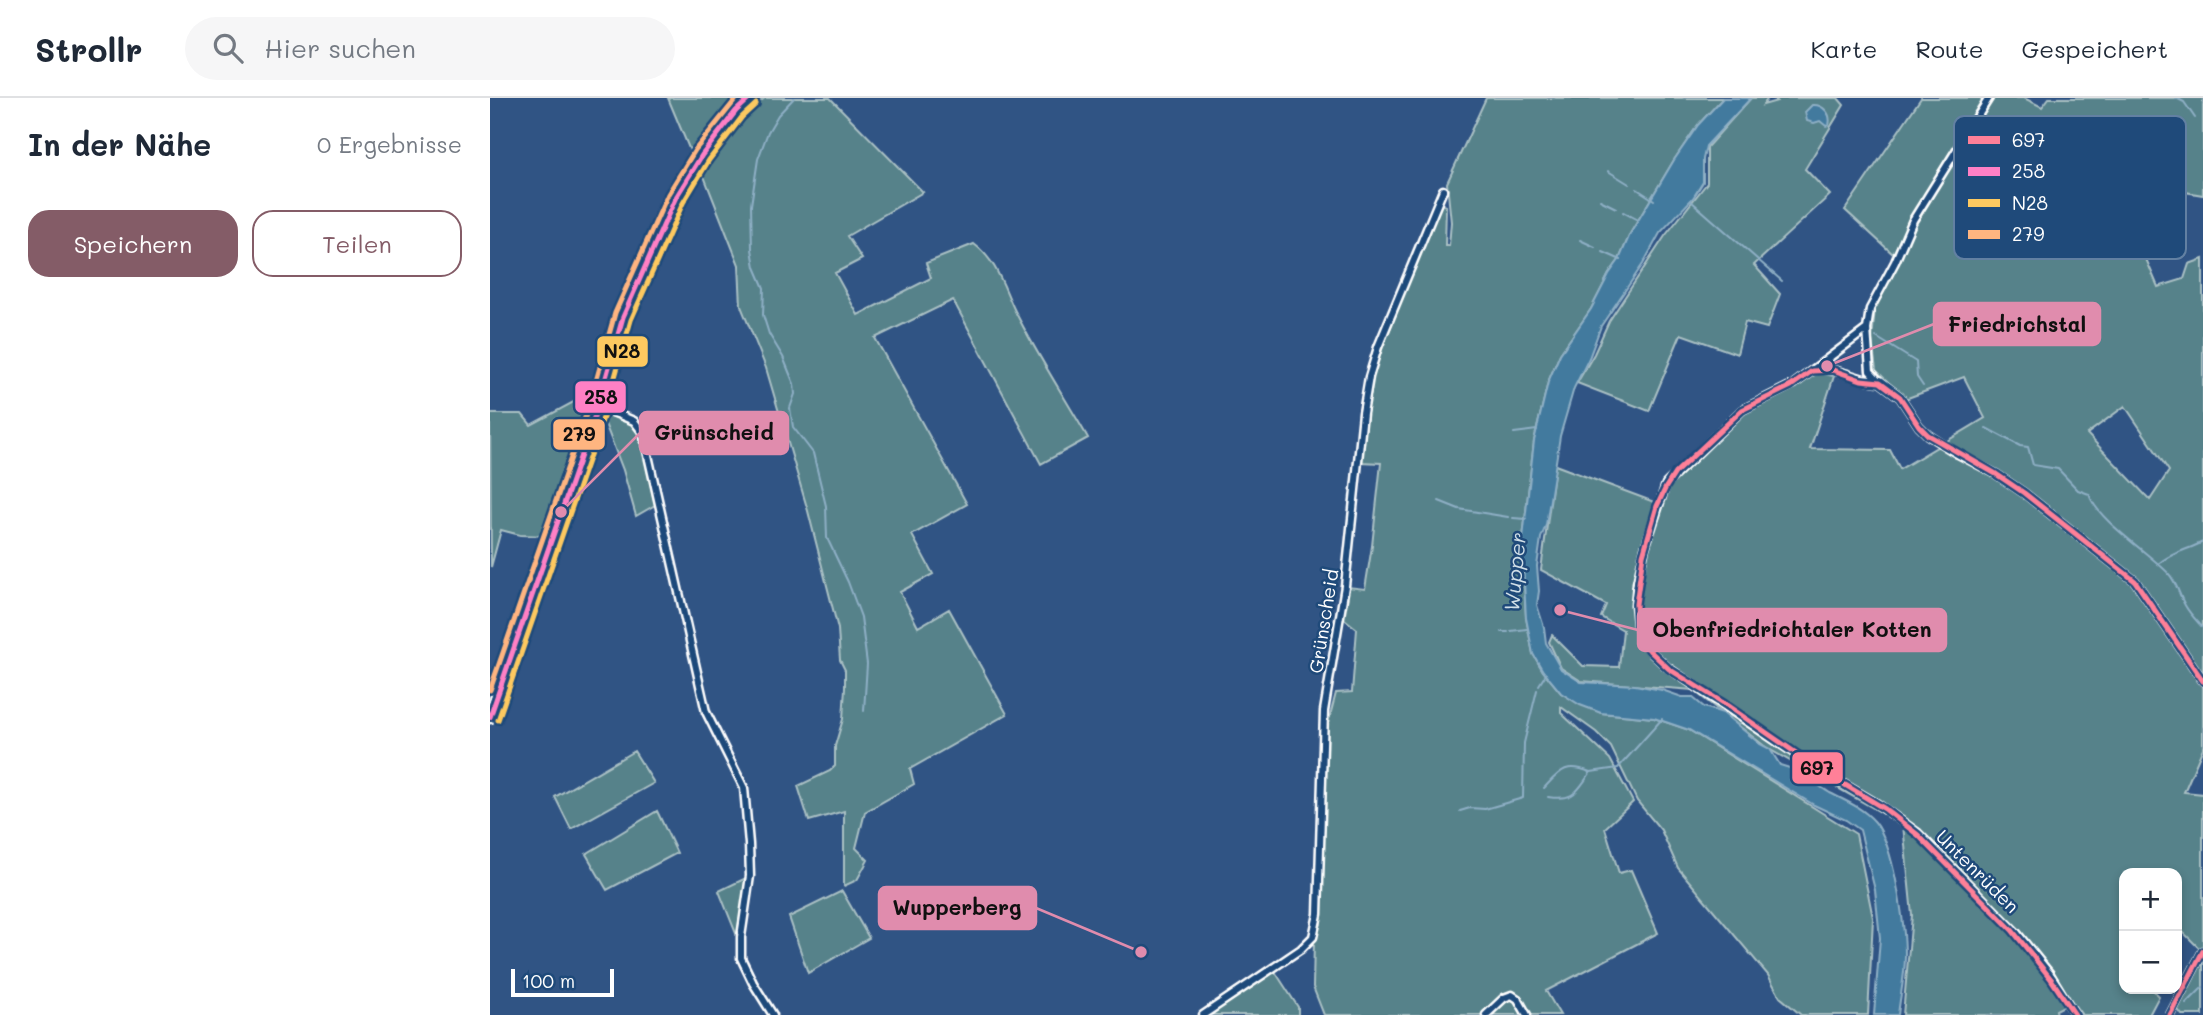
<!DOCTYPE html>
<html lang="de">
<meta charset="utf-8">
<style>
body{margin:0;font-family:Mali,sans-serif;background:#f6f6f7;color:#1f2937}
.controls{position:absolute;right:21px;bottom:21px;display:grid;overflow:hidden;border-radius:14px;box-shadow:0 4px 10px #0003}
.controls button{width:63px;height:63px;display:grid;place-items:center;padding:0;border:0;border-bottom:2px solid #e0e1e3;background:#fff;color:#1f2937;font:35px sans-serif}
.scale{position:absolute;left:21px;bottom:18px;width:103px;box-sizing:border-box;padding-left:7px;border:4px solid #fff;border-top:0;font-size:19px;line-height:24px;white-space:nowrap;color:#fff;-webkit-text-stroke:5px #1f4a7a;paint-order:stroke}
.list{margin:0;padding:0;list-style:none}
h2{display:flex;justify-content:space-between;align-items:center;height:91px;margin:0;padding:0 28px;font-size:30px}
h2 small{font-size:23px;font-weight:400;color:#747a83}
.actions{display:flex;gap:14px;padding:21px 28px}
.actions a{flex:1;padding:16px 0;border:2px solid #845c67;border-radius:21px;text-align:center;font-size:24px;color:#845c67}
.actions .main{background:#845c67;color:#fff}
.icon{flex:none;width:38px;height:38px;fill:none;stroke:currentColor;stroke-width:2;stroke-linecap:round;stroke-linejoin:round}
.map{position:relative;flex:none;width:1713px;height:917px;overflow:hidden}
header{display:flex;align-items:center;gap:42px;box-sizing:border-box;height:98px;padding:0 35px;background:#fff;border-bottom:2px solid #e0e1e3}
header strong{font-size:33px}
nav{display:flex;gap:38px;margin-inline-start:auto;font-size:24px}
.search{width:490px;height:63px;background:#f6f6f7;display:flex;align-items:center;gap:18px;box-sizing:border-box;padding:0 24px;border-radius:38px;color:#747a83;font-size:26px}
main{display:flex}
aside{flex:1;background:#fff}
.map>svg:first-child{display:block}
</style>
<header>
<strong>Strollr</strong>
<div class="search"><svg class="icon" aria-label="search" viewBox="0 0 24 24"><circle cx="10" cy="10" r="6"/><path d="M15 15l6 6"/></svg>Hier suchen</div>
<nav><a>Karte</a><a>Route</a><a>Gespeichert</a></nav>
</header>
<main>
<aside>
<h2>In der Nähe<small>0 Ergebnisse</small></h2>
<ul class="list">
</ul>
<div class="actions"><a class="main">Speichern</a><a>Teilen</a></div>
</aside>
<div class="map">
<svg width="1713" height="917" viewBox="0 0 1713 917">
<rect width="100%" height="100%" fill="#305484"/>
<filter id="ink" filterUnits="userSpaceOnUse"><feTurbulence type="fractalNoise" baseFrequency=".0143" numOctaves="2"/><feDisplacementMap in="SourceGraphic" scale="14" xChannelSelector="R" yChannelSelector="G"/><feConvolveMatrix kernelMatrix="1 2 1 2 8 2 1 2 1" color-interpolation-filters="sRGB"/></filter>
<g filter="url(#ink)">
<path fill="#56828a" stroke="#aac0c4" stroke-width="2" fill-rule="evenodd" d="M178,0H251L203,60Z
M275,0H340L433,94L357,138L372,161L345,175L368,217L441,180L436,165L484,146C507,163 513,188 525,213C547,257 574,298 598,340L551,366L463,202L385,240L477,406L422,437L443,476L410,494L428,529L459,511L517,616L420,671L424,686L375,714L366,750L378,762L367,782L354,788V713L319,723L308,688L340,673L345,668V648L353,621L355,590V572L350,562L348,531L318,413L276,270L251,208L249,167L212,73L247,20Z
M996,0H1233L1208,27L1184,62L1140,136L1129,162L1119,176L1101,211L1070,256L1058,284L1044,343L1032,449L1036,520L1043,556L1053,573L1071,595L1111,615L1164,620L1199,632L1366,736L1383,820L1378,917H1311L1290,899L1278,877L1188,770L1171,732L1147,703L1121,649L1106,634L1071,609V615L1120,661L1143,704L1115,730L1129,775L1141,772L1168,835L1056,893L1070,917H834L823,889L824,842L831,826L836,633L846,595L862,594L867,531L852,519L858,489L875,491L882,448L891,365L871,364L881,280L937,136L951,106L956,108L955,148H959L961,124L957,85Z
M1261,0H1278L1273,7L1287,3L1284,0H1348L1354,7L1315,71L1340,97L1264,167L1290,196L1277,230L1255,224L1247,256L1191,236L1159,313L1087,285L1104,256L1119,223L1175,138L1217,85V49Z
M1431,0H1493L1429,105L1403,156L1355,112Z
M1503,0H1534L1552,9L1559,0H1713V97L1665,89L1653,154L1668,189L1694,181L1699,166L1713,161V650L1694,694L1713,696V854L1693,834L1687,839V775H1634V891H1662L1669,898L1659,917H1592L1539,847L1427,737L1525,836L1576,907L1566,912L1567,917H1413L1422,817L1413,727L1277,650L1203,592L1091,583L1071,570L1059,544L1062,537L1093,568L1129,569L1133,532L1111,519L1116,507L1051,472L1065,367L1172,407L1180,387L1214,352L1262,309L1311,286L1328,275L1344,278L1320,351L1400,352L1410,371L1495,320L1474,279L1415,301L1386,272L1382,242L1385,210L1402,178L1415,144ZM1635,308L1679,373L1660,402L1597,336Z
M104,293L57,438L30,437L11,432L1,469L0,316H32L41,327Z
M111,315L142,325L149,335L165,407L146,418L133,372Z
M144,653L164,685L81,731L65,699Z
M167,713L187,755L117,792L96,756Z
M256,780L247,838L229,793Z
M352,793L379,840L318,875L299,819Z
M1713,863V917H1692L1686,909Z
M784,872L808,909V917H716Z"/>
<path fill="#437a9e" stroke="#8eafc5" stroke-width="2" d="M1233,0H1261L1216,48L1213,61V84L1203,100L1170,135L1153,166L1111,228L1099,260L1084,290L1070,338L1056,427L1051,440L1047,468L1049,493L1047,507L1054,529L1056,545L1071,571L1091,584L1145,587L1172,592L1192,599H1202L1214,609L1233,615L1270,646L1280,651L1290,667C1311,672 1322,684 1340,695C1356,703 1373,710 1385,724C1404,747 1415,827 1415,858C1415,878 1410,898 1408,917H1384L1390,840L1385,792L1370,732L1356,722L1324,707L1199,632L1164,620L1111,615L1090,607L1071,595L1053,573L1043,556L1036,520L1032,449L1044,343L1058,284L1070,256L1101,211L1119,176L1129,162L1140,136L1184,62L1208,27Z
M1322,7C1333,6 1342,16 1339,27L1336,28L1330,23L1324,25L1317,23L1315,14Z"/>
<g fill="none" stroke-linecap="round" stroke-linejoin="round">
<path stroke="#8eafc5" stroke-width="2" d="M304,0L288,17L278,34L268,61L261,107L262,151L265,169L274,190L273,217L279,236L293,259L304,286L305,296L300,310L303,329L323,355L336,408L337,440L358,484L371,519L377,566L374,613
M1686,0L1694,4L1705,20
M1118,73L1139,86
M1147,91L1164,102
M1110,102L1126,110
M1201,103L1292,183
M1133,114L1148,122
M1090,142L1105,149
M1113,154L1131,162
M1386,239L1426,264L1427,279L1433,288
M1496,330L1530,348L1538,349L1543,367L1568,371L1588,392L1599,396C1606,421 1659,455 1678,475C1687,484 1689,498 1696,509C1700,516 1707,523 1713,530
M1024,335L1047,332
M949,403L969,411L1018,419
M1023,420L1036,421
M1668,466C1682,454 1698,452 1713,444
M1021,533L1037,531
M1012,534H1018
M1049,587L1056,576
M1054,690C1070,673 1076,664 1100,674
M1058,699C1085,703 1086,694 1101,674L1128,670L1172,621
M970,713L980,710L995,711L1033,700L1034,645L1047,592
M1696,906L1713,889"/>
<defs>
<path id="street" d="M1499,0L1423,122L1405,164L1380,211L1377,231L1380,273L1390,284L1410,299L1429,328L1438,337L1468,356L1506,376L1534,395L1645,483L1713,583
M1377,231L1304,286L1252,312L1176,386L1155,450L1147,485L1145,507L1147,527L1153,542L1163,556L1177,569L1323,668L1386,705L1428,735L1526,834L1560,876L1585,917
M1324,272C1346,268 1367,282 1389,284
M108,308L144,323L153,335L216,614L254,690L259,746L260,778L251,839V860L263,885L283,917
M713,917L811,851L823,839L828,816L834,613L855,488L873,315L879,279L888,249L953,92
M996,917L1014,900L1022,897L1028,901L1037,917
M1680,917L1713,853"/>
<path id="secondary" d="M0,619L108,308L133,219L185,101L212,57L246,13L260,0"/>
</defs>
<use href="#street" stroke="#fff" stroke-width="11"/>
<use href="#secondary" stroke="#fff" stroke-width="15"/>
<use href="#street" stroke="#1f4a7a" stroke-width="6"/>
<use href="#secondary" stroke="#1f4a7a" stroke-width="10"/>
<defs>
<path id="bus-1" d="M1585,917L1561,881L1522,832L1428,737L1395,711L1332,673L1235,606L1179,571L1160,553L1152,542L1147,527L1146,506L1153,457L1167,408L1176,389L1185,375L1252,312L1301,288L1322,273L1343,272L1371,282L1390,284L1410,299L1429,328L1438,337L1506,376L1534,395L1645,483L1713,583
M1680,917L1713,853"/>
<path id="bus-2" d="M0,619L108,308L133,219L185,101L212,57L246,13L260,0"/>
<path id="bus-3" d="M8,622L116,311L141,222L193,105L219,62L252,19L266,6"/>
<path id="bus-4" d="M0,592L100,305L125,215L178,96L205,52L247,0"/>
</defs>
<use href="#bus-1" stroke="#1f4a7a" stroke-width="10"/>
<use href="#bus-2" stroke="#1f4a7a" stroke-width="10"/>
<use href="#bus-3" stroke="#1f4a7a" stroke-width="10"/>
<use href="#bus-4" stroke="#1f4a7a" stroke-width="10"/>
<use href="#bus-1" stroke="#ff8098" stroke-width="5"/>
<use href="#bus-2" stroke="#ff80c5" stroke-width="5"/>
<use href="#bus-3" stroke="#fdc960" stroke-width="5"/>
<use href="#bus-4" stroke="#ffb580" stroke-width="5"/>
</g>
</g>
<g text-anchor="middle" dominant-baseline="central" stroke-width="5" stroke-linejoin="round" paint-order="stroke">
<g font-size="19" fill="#fff" stroke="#1f4a7a">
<text transform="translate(833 523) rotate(-81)">Grünscheid</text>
<text transform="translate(1488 773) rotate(45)">Untenrüden</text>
</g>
<g font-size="21" font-style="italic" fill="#d0dee7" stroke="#1f4a7a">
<text transform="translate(1024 474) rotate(-85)">Wupper</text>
</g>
</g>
<rect x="1464" y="18" width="232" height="143" rx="10" fill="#1f4a7a" stroke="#6280a2" stroke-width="2"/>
<rect x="1478" y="38" width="32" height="8" fill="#ff8098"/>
<rect x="1478" y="69" width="32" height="9" fill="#ff80c5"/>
<rect x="1478" y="101" width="32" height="8" fill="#fdc960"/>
<rect x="1478" y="132" width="32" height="9" fill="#ffb580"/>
<g font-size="19" fill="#fff">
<text x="1522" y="49">697</text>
<text x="1522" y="80">258</text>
<text x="1522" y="112">N28</text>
<text x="1522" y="143">279</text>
</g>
<path fill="none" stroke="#e08cad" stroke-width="2.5" d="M1337 268L1444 226M71 414L150 335M1070 512L1148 532M651 854L546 810"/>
<g fill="#e08cad" stroke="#1f4a7a" stroke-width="2.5">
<circle cx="1337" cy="268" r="7"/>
<circle cx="71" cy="414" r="7"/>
<circle cx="1070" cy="512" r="7"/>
<circle cx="651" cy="854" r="7"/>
</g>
<g fill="#e08cad" stroke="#e08cad" stroke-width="2.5">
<rect x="1444" y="205" width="166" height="42" rx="7"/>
<rect x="150" y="314" width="148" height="42" rx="7"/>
<rect x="1148" y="511" width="308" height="42" rx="7"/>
<rect x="389" y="789" width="157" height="42" rx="7"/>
</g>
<g font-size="21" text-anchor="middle" font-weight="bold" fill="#111">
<text x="1527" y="234">Friedrichstal</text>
<text x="224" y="342">Grünscheid</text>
<text x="1302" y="539">Obenfriedrichtaler Kotten</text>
<text x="467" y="817">Wupperberg</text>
</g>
<g stroke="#1f4a7a" stroke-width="2.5">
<rect x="106" y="237" width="53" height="33" rx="7" fill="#fdc960"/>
<rect x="84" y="282" width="53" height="34" rx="7" fill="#ff80c5"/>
<rect x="62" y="320" width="54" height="33" rx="7" fill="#ffb580"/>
<rect x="1301" y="653" width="53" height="34" rx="7" fill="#ff8098"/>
</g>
<g font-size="19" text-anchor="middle" font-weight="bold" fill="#111">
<text x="132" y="260">N28</text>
<text x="111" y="306">258</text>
<text x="89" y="343">279</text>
<text x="1327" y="677">697</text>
</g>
</svg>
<div class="controls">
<button>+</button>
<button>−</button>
</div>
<div class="scale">100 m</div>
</div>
</main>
